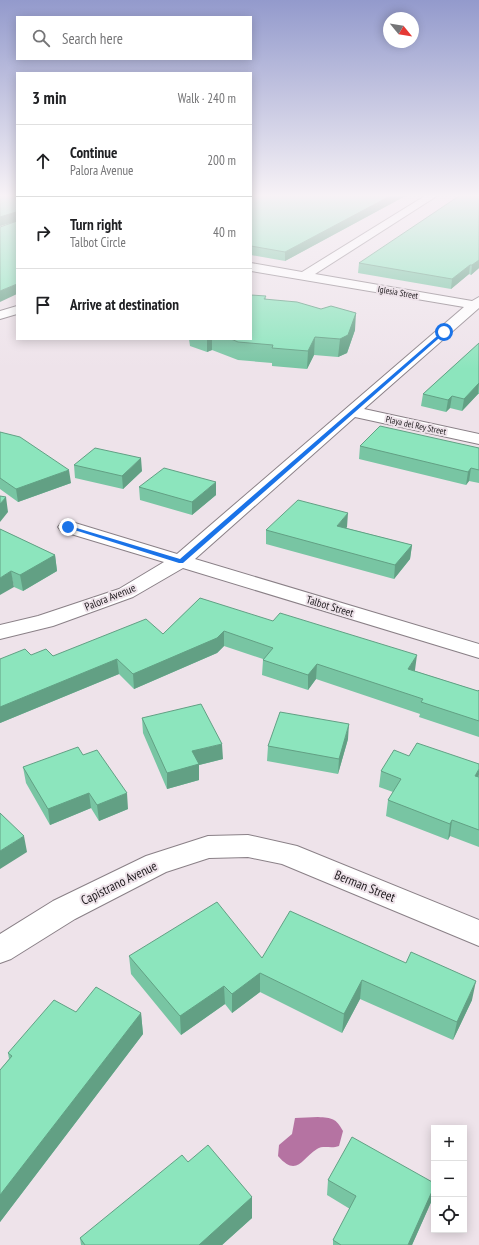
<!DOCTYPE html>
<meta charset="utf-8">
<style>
body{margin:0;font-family:"PT Sans Narrow",sans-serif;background:#f6f6f6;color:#202124}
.controls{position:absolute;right:12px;bottom:12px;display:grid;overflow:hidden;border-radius:0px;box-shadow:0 2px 10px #0003}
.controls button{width:36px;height:36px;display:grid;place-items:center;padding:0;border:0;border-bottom:1px solid #e0e0e0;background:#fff;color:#202124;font:20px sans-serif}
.compass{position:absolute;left:383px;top:12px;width:36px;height:36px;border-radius:50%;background:#fff;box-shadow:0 2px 10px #0003;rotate:120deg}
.stop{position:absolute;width:12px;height:12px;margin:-9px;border:3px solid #1a73e8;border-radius:50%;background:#fff}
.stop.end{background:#1a73e8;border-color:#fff;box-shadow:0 1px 4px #0008}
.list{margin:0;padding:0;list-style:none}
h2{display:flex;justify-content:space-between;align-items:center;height:52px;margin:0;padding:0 16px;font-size:17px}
h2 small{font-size:13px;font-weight:400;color:#757577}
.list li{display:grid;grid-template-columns:26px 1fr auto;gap:12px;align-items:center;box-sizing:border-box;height:72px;padding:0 16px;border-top:1px solid #e0e0e0}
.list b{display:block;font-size:15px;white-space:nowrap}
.list p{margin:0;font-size:13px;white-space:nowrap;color:#757577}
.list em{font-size:13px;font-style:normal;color:#757577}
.icon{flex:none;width:22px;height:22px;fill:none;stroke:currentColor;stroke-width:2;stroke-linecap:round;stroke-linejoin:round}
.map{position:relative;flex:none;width:479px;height:1245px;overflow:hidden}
.search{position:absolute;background:#fff;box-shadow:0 2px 10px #0003;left:16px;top:16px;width:236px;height:44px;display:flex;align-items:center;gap:10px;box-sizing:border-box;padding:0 14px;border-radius:0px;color:#757577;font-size:15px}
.panel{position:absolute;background:#fff;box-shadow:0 2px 10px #0003;left:16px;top:72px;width:236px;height:268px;border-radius:0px}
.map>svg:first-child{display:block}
</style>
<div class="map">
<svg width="479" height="1245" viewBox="0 0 479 1245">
<rect width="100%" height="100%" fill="#eee3ea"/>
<path fill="#b573a2" d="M318,1117C332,1118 336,1118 343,1131L339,1146C332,1149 323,1145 317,1149C302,1158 297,1178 278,1156L279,1145L292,1134L295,1118Z"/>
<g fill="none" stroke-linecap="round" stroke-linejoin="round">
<defs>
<path id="minor" d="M428,194H440L315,274L472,301L479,297V308L364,409L479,434V444L355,417L195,559L479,644V658L183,568L133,597L53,626L0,639V625L38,616L119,589L164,562L61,531L58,527L61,523L68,521L75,523L177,554L464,307L251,271V263L302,272Z
M17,306V314L0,319V311Z
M248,835L297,846L479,920V946L282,864L248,857L209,858L166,872L75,919L11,959L0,963V934L53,901L146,856L208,836Z"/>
</defs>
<use href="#minor" stroke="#8a8087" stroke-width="2"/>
<use href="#minor" fill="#fff" fill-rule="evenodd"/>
</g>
<path fill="#78c5a3" d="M0,194H17V221L0,226Z
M409,194L285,261L251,255V195Z
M479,194V268L471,275L469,274L451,289L358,273L359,263Z
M266,296V299L355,330L347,353L338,357L314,355L307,369L272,366V363L238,360L212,350L207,352L190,346L189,339H251Z
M479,343V394H478L462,411L450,408L446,412L421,406L423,394Z
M0,432L71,483L18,502L0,489Z
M360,446L479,448V483L469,481L466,485L359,459Z
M74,465L142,471L123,489L75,478Z
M139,487L216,495L192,515L140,500Z
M347,527L346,528L412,545L410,559L394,579L266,544V530Z
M0,529L55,555L57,571L23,591L14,587Z
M200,598L415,670V671L478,691L479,690V737L419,717L420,714L316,679L308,690L262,675L263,660V659L224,646L217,653L134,689L119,674L0,723V659L31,655L53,656L163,634Z
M142,718L223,759L199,765V780L167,789L143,733Z
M348,739L338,774L267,761L268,746Z
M83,755L128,809L99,821L91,808L50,825L26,783L23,767Z
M409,756L479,777V847L450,836L448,840L386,816L388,800L393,792L379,787L381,771Z
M129,956L262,958L472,1000L453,1040L360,999L342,1033L260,992L232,1013L225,1004L181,1035L131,974Z
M76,1012L141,1013L143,1034L0,1222V1070L9,1059L8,1053Z
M188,1162L252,1197V1218L222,1245H81L80,1238Z
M328,1180L434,1183V1191L432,1200L412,1245H333V1240L350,1209L327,1195Z"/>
<path fill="#62a084" d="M394,194H409L285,261V252Z
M16,212L17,221L0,226V217Z
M479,260V268L471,275L472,265Z
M470,265L469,274L451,289L452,279Z
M17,284V294L0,302V291Z
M356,313L355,330L347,353L338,357L340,339Z
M315,337L314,355L307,369L308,351Z
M207,339H212V350L207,352Z
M479,383L478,394L462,411L464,399Z
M452,396L450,408L446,412L448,400Z
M141,458L142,471L123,489L122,476Z
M471,468L469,481L466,485L468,472Z
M69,470L71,483L18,502L16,489Z
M216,482V495L192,515V502Z
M6,497L8,512L0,522V504Z
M348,513L347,527L336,539L337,526Z
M412,545L410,559L394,579L395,565Z
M55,555L57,571L23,591L20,575Z
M11,571L14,587L0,595V578Z
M224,631V646L217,653L134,689L133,674Z
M417,655L415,670L406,684L408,669Z
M117,659L119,674L0,723V707Z
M317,664L316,679L308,690V675Z
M349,724L348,739L338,774L339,759Z
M222,744L223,759L199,765V780L167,789V773L192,751Z
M479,769V775L478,780L475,776Z
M89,793L91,808L50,825L48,809Z
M127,793L128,809L99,821L97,805Z
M452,820L450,836L448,840L450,824Z
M24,836L27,852L0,869V851Z
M260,973V992L232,1013V994Z
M362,980L360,999L342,1033L344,1014Z
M476,981L472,1000L453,1040L457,1022Z
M224,986L225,1004L181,1035L180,1016Z
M141,1013L143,1034L0,1222V1195Z
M434,1187V1191L432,1200L412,1245H408Z
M252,1197V1218L222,1245H199Z"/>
<path fill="#8ce5bd" stroke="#62a084" d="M0,194H17V213L16,212L0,217Z
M254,194H394L285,252L251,246V195Z
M462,194H479V260L472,265H470L452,279L359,263Z
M17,221V284L0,291V227Z
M251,295L266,296L264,299L297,302L321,309L331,306L356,313L348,335L340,339L315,337L308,351L272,348L273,345L238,342L231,339H251Z
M479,343V383L464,399L452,396L448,400L423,394Z
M380,426L479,448V470L471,468L468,472L360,446Z
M0,432L20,437L69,470L16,489L0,478Z
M95,448L141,458L122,476L74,465Z
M164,468L216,482L192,502L139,487Z
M0,496L6,497L0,504Z
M298,500L348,513L337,526L412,545L395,565L266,530Z
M0,529L55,555L20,575L11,571L0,578Z
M200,598L273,621L280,613L417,655L408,669L478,691L479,690V721L421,702L423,699L317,664L308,675L263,660L273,648L224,631L217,638L133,674L117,659L0,707V659L25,649L31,655L46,649L53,656L146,619L163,634Z
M201,704L222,744L192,751L199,764L167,773L142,718Z
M280,712L349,724L339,759L268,746Z
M417,743L479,764V769L475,776L479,777V830L452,820L450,824L388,800L401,779L381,771L394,750L409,756Z
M78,747L83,755L97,750L127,793L97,805L89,793L48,809L23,767Z
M0,813L24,836L0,851Z
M217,902L262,958L290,911L406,963L411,952L476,981L457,1022L362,980L344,1014L260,973L232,994L224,986L180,1016L129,956Z
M96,987L141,1013L0,1195V1070L12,1056L8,1053L54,1000L76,1012Z
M352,1137L434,1183V1187L408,1245H341L333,1240L356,1196L328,1180Z
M208,1145L252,1197L199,1245H85L80,1238L182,1155L188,1162Z"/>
<linearGradient id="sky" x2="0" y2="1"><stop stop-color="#939acc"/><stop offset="0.53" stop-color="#f7f2f6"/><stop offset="1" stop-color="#f7f2f6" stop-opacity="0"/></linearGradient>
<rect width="479" height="369" fill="url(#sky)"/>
<path fill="#1a73e8" d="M443,331L446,332L183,563H179L65,527L70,526L180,559Z"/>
<g text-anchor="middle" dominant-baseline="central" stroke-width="4" stroke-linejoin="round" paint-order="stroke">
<g font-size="9" fill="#1e1a1d" stroke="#eee3ea">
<text transform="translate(398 292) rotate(10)">Iglesia Street</text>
<text transform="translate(416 425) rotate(12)">Playa del Rey Street</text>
</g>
<g font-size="11" fill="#1e1a1d" stroke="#eee3ea">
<text transform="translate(110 597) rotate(-22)">Palora Avenue</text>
<text transform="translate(330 606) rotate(17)">Talbot Street</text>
</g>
<g font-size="13" fill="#1e1a1d" stroke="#eee3ea">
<text transform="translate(119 883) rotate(-26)">Capistrano Avenue</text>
<text transform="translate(365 886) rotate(22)">Berman Street</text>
</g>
</g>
</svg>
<div class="controls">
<button>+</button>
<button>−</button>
<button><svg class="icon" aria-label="locate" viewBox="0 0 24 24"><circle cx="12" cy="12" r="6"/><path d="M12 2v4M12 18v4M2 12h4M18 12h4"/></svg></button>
</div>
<svg class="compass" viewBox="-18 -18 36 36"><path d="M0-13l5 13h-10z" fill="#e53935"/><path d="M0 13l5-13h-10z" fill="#757577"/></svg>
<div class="stop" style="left:444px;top:332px"></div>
<div class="stop end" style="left:68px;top:527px"></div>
<div class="search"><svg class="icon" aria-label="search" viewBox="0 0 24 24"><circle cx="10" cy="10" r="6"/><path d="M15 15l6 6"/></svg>Search here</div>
<section class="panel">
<h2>3 min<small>Walk · 240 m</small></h2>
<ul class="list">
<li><svg class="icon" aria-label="ahead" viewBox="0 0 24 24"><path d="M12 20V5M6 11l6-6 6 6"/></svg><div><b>Continue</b><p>Palora Avenue</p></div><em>200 m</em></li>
<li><svg class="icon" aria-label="right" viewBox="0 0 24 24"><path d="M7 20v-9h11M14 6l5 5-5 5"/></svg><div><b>Turn right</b><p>Talbot Circle</p></div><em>40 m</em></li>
<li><svg class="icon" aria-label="arrive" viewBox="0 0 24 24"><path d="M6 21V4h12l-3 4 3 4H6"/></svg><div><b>Arrive at destination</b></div></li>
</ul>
</section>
</div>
